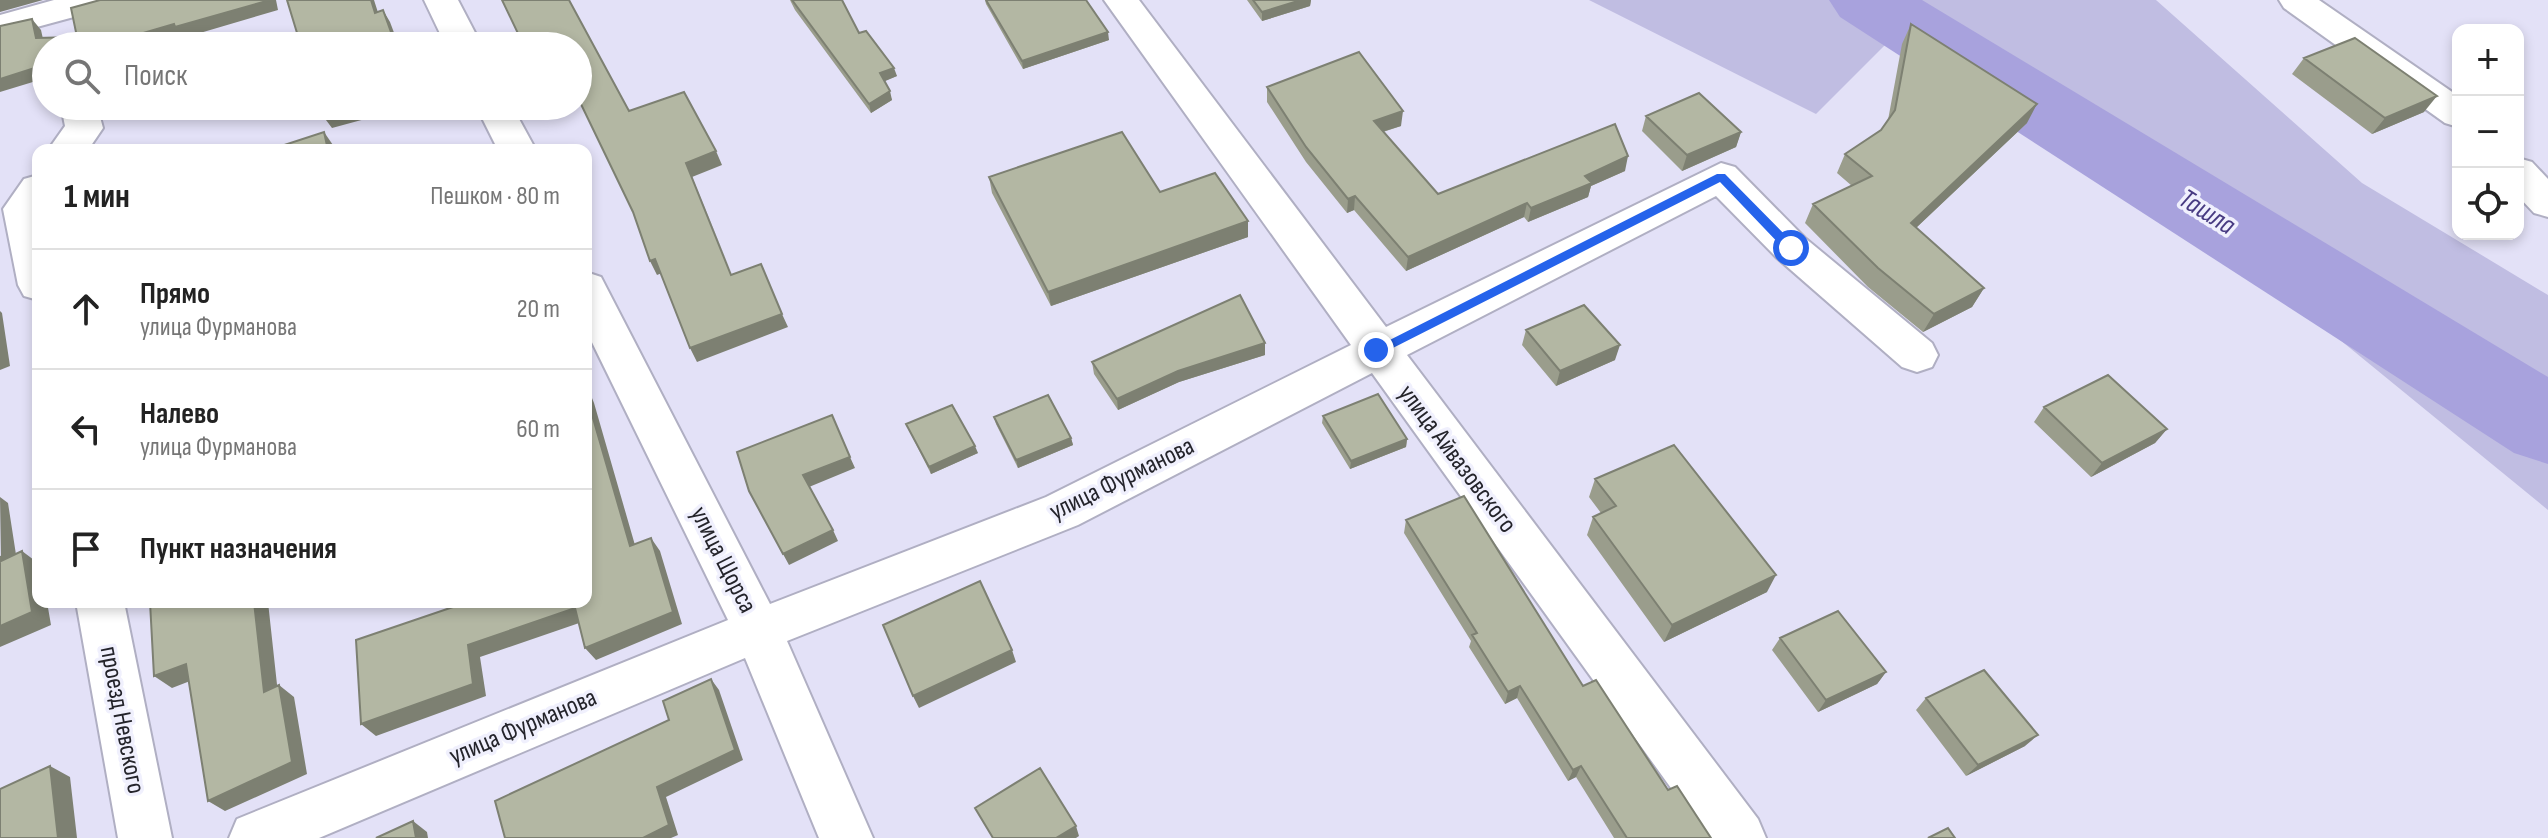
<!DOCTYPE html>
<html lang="ru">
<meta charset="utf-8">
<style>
body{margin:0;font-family:"Sofia Sans Condensed",sans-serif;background:#f2f2f2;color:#222}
.controls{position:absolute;right:24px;top:24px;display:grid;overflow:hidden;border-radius:16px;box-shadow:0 4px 12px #0003}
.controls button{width:72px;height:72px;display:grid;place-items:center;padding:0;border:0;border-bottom:2px solid #e0e0e0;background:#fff;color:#222;font:40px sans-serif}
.stop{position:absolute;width:24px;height:24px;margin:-18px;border:6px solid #2563eb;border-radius:50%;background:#fff}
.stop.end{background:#2563eb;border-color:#fff;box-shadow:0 2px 8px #0008}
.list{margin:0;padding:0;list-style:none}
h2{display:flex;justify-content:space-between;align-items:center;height:104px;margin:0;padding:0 32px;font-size:34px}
h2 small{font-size:26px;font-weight:400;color:#767676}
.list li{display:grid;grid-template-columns:52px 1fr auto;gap:24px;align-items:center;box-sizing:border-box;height:120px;padding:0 32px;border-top:2px solid #e0e0e0}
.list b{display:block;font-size:30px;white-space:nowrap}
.list p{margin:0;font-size:26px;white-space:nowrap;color:#767676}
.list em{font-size:26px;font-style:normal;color:#767676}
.icon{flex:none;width:44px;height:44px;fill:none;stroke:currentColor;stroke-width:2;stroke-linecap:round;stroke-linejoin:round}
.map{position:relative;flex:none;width:2548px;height:838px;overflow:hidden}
.search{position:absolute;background:#fff;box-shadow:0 4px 12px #0003;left:32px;top:32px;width:560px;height:88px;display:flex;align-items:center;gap:20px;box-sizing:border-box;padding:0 28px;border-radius:44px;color:#767676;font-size:30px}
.panel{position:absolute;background:#fff;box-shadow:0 4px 12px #0003;left:32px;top:144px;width:560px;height:464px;border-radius:16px}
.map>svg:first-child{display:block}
</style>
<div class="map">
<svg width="2548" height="838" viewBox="0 0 2548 838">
<rect width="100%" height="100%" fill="#e3e1f7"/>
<path fill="#c0bde2" d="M1589,0H2156L2362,183L2548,295V510L2092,137L1914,16L1816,114Z"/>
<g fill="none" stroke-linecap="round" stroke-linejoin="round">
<path fill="#a8a2dd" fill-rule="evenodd" d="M1829,0H1922L2548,377V464L2514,453L1840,17Z"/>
<defs>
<path id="minor" d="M54,0H112L107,8L0,37V15Z
M424,0H458L482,46H446Z
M1104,0H1139L1386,327L1721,163L1735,167L1805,238L1932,343L1938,355L1932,367L1917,372L1902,367L1777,258L1716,196L1407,355L1758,819L1766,838H1707L1372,373L1078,525L787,641L873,838H819L745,658L319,838H229L237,819L728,620L586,330V272L601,277L770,604L1046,497L1351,345Z
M2279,0H2319L2458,96V127L2445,123L2284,8Z
M61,106H97L103,128L88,150H48L65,126Z
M476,106H512L536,150H498Z
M2518,158L2532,162L2548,179V217L2534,213L2518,196Z
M38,175V300L24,296L18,285L3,209L24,179Z
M76,602H124L172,838H118Z"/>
</defs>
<use href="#minor" stroke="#b0afc3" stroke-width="4"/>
<use href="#minor" fill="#fff" fill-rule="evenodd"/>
</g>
<path fill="#9a9d8c" d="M790,0H842L859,33L897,76L884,81L892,100L871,113L795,10Z
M985,0H1086L1109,40L1023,69L986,4Z
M1247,0H1311L1310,6L1262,21Z
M1911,24L2027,123L1916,228L1984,288L1972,307L1923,332L1868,287L1805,223L1813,204L1852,186L1837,173L1845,154L1881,130L1888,120L1902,44Z
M2304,58L2424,112L2372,134L2292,74Z
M1267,87L1401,126L1383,132L1438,194L1625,171L1591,186L1588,197L1528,222L1524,217L1406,271L1354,210L1347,213L1306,162L1267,102Z
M1646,116L1741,132L1736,147L1682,171L1642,131Z
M989,177L1160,192L1248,237L1051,306L992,193Z
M1526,330L1615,360L1556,386L1522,345Z
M1265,355L1179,382L1118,410L1094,374L1092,362Z
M2044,407L2167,429L2155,443L2091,477L2034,422Z
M1323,416L1407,439L1406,447L1350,469L1322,423Z
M994,417L1071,438L1073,445L1018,468L996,424Z
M906,424L978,453L931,474Z
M1595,479L1767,592L1664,642L1587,535L1593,517L1601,513L1589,497Z
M1406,520L1583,686L1668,790L1711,838H1614L1576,777L1568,781L1517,698L1505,704L1469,647L1471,641L1404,533Z
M1780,638L1886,672L1877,684L1818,712L1772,650Z
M1926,698L2025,746L1966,776L1916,710Z"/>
<path fill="#7d8072" d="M0,0H43L0,12Z
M270,0H276L278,10L183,38L181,35L143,46H99L174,24Z
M371,0H374L382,25L375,13Z
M1301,0H1311L1310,6L1262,21V12Z
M383,10L390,22L399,46H396Z
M32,19L41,30L45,48L36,38Z
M1108,32L1109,40L1023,69L1022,61Z
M46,61V78L0,92V79Z
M894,68L897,76L883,82L880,73Z
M890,91L892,100L871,113L869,104Z
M2437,96L2424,112L2372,134L2385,118Z
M2037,104L2027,123L1901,242L1911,223Z
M361,106H413L332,128L323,116Z
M1403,111L1401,126L1372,135L1374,121Z
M324,132L335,148V150H328Z
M1741,132L1736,147L1682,171L1687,155Z
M716,151L722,165L692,177L738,289L686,163Z
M1628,156L1625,171L1591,186L1588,197L1528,222L1531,208L1585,176Z
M1355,196L1354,210L1347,213L1348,199Z
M1527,203L1524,217L1406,271L1408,257Z
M1248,221V237L1051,306L1048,292Z
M655,259L662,273L657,275L650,261Z
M1984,288L1972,307L1923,332L1934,314Z
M0,311L2,313L10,366L0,370Z
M782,314L788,327L697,362L690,348Z
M1265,343V355L1179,382L1118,410L1117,399L1178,371Z
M1620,345L1615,360L1556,386L1560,371Z
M586,383L594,403L639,559L630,546L586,394Z
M2167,429L2155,443L2091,477L2102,463Z
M1071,438L1073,445L1018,468L1016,460Z
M1407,439L1406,447L1350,469L1351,461Z
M975,446L978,453L931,474L929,467Z
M850,457L855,468L809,487L803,475Z
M0,497L8,503L19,574L1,561Z
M833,530L838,541L789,565L783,554Z
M651,538L660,551L682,624L596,660L585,648Z
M22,551L38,563V602H47L51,625L0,647V626Z
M1776,575L1767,592L1664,642L1672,625Z
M254,602H268L279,703L264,692Z
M575,608L585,621L480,657L486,696L376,736L361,724L468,645Z
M1012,650L1016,662L919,708L913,696Z
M186,664L203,676L172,688L154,676Z
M1886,672L1877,684L1818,712L1826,700Z
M711,679L719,690L743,760L666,797L678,835L671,838H643L657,787Z
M279,685L294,697L307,774L225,811L208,801Z
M1520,686L1517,698L1505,704L1508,692Z
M2038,735L2025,746L1966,776L1978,765Z
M50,766L70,777L77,838H58Z
M1581,766L1576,777L1568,781L1573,770Z
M413,821L427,832L428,838H416Z
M1076,826L1079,836L1076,838H1056Z"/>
<path fill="#b3b7a3" stroke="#7d8072" stroke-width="2" d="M100,0H270L175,27L174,24L99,46H46V61L44,62V65L0,79V26L32,19L36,38L77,37L71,8Z
M287,0H371L375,13L383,10L396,46H301Z
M502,0H569L629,111L684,92L716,151L686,163L731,275L761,264L782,314L690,348L655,259L650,261L633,212L578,98V46H524Z
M792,0H842L859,33L866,31L894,68L880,73L890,91L869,104Z
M986,0H1086L1108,32L1022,61Z
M1253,0H1301L1262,12Z
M1911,24L2037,104L1911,223L1984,288L1934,314L1878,268L1813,204L1872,176L1845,154L1881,130L1895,110Z
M2355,38L2437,96L2385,118L2304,58Z
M1359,52L1403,111L1374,121L1438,194L1615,124L1628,156L1585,176L1592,183L1531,208L1527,203L1408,257L1355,196L1348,199L1306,147L1267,87Z
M1699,93L1741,132L1687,155L1646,116Z
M320,106H361L323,116Z
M324,132L328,150H269Z
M1122,132L1160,192L1215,173L1248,221L1048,292L989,177Z
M1240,295L1265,343L1178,371L1117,399L1092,362Z
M1584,305L1620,345L1560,371L1526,330Z
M2108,375L2167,429L2102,463L2044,407Z
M586,394L630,546L651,538L673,612L585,648L575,608L468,645L473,684L361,724L356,640L456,606V602H586Z
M1378,394L1407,439L1351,461L1323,416Z
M1048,395L1071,438L1016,460L994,417Z
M952,405L975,446L929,467L906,424Z
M832,415L850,457L803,475L833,530L783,554L749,491L737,452Z
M1674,445L1776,575L1672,625L1593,517L1616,506L1595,479Z
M1464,496L1583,686L1596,680L1668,790L1677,786L1711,838H1627L1581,766L1573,770L1520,686L1508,692L1472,635L1477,633L1406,520Z
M22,551L32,612L0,626V556L1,561Z
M980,581L1012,650L913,696L883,625Z
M150,602H254L264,692L279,685L292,762L208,801L186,664L154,676Z
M1838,611L1886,672L1826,700L1780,638Z
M1984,670L2038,735L1978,765L1926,698Z
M711,679L735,750L657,787L669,825L643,838H505L495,801L669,720L663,701Z
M50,766L58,838H0V789Z
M1040,768L1076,826L1056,838H993L975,808Z
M413,821L416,838H376Z
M1948,828L1955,838H1928Z"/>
<path fill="#2563eb" d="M1717,174H1725L1795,245V252H1787L1720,182L1381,354L1370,350Z"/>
<g text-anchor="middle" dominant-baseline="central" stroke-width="7" stroke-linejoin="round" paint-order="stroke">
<g font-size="26" fill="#24242b" stroke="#f0f0fd">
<text transform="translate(1457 459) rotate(53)">улица Айвазовского</text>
<text transform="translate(1122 479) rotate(-26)">улица Фурманова</text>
<text transform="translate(723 560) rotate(63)">улица Щорса</text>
<text transform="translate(122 720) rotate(79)">проезд Невского</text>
<text transform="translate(523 727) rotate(-23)">улица Фурманова</text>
</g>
<g font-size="28" font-style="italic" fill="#483b82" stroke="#f0f0fd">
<text transform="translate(2207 212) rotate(32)">Ташла</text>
</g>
</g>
</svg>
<div class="controls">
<button>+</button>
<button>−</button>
<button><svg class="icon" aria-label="locate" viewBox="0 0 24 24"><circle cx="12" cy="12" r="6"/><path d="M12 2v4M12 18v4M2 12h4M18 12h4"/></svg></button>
</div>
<div class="stop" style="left:1791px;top:248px"></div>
<div class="stop end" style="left:1376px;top:350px"></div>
<div class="search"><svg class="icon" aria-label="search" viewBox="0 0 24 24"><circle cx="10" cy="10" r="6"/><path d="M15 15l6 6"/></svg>Поиск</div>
<section class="panel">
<h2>1 мин<small>Пешком · 80 m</small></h2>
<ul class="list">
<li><svg class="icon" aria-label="ahead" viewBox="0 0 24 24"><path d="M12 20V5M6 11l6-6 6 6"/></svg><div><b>Прямо</b><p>улица Фурманова</p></div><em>20 m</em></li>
<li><svg class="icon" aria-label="left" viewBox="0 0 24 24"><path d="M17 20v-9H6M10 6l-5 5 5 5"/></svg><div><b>Налево</b><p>улица Фурманова</p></div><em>60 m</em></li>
<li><svg class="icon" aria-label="arrive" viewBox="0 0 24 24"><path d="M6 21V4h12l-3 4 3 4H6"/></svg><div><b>Пункт назначения</b></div></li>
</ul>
</section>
</div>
